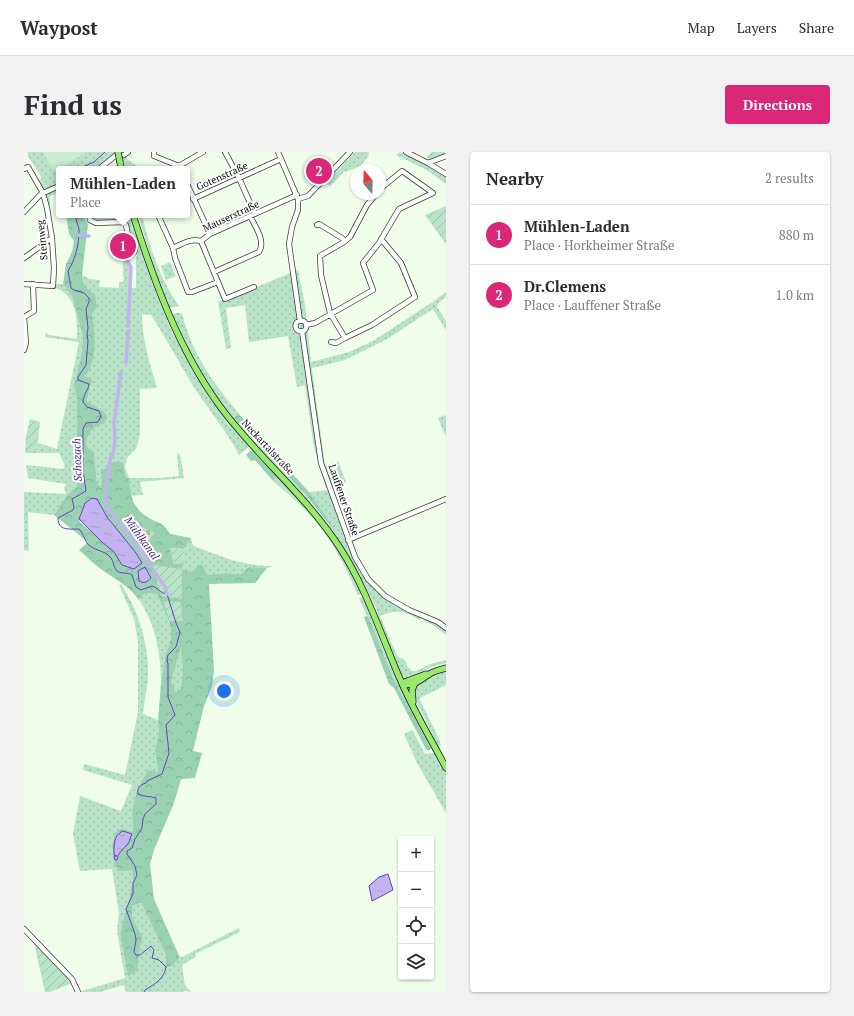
<!DOCTYPE html>
<meta charset="utf-8">
<style>
body{margin:0;font-family:"PT Serif",serif;background:#f2f2f3;color:#2b2b33}
.controls{position:absolute;right:12px;bottom:12px;display:grid;overflow:hidden;border-radius:4px;box-shadow:0 1px 3px #0004}
.controls button{width:36px;height:36px;display:grid;place-items:center;padding:0;border:0;border-bottom:1px solid #e1e1e2;background:#fff;color:#2b2b33;font:20px sans-serif}
.compass{position:absolute;left:326px;top:12px;width:36px;height:36px;border-radius:50%;background:#fff;box-shadow:0 1px 3px #0004;rotate:341deg}
.you{position:absolute;left:200px;top:539px;width:14px;height:14px;margin:-10px;border:3px solid #fff;border-radius:50%;background:#1a73e8;box-shadow:0 0 0 6px #1a73e833}
.badge{display:grid;place-items:center;width:26px;height:26px;border-radius:50%;background:#db2777;color:#fff;font-size:13px;font-weight:700}
.pin{position:absolute;translate:-50% -50%;border:2px solid #fff;box-shadow:0 1px 4px #0006}
.popup{position:absolute;left:32px;top:14px;width:134px;height:52px;box-sizing:border-box;display:grid;place-content:center;border-radius:4px;background:#fff;filter:drop-shadow(0 1px 3px #0005);font-size:13px;white-space:nowrap;color:#7c7c81}
.popup b{font-size:15px;color:#2b2b33}
.popup::after{content:'';position:absolute;left:50%;top:100%;margin-left:-8px;border:8px solid transparent;border-top-color:#fff}
.list{margin:0;padding:0;list-style:none}
h2{display:flex;justify-content:space-between;align-items:center;height:52px;margin:0;padding:0 16px;font-size:17px}
h2 small{font-size:13px;font-weight:400;color:#7c7c81}
.list li{display:grid;grid-template-columns:26px 1fr auto;gap:12px;align-items:center;box-sizing:border-box;height:60px;padding:0 16px;border-top:1px solid #e1e1e2}
.list b{display:block;font-size:15px;white-space:nowrap}
.list p{margin:0;font-size:13px;white-space:nowrap;color:#7c7c81}
.list em{font-size:13px;font-style:normal;color:#7c7c81}
.icon{flex:none;width:22px;height:22px;fill:none;stroke:currentColor;stroke-width:2;stroke-linecap:round;stroke-linejoin:round}
.map{position:relative;flex:none;width:422px;height:840px;overflow:hidden;border-radius:4px}
header{display:flex;align-items:center;gap:24px;box-sizing:border-box;height:56px;padding:0 20px;background:#fff;border-bottom:1px solid #e1e1e2}
header strong{font-size:19px}
nav{display:flex;gap:22px;margin-inline-start:auto;font-size:14px}
.intro{display:flex;align-items:center;justify-content:space-between;box-sizing:border-box;height:96px;padding:0 24px}
h1{margin:0;font-size:28px}
.button{padding:10px 18px;border-radius:4px;background:#db2777;color:#fff;font-size:14px;font-weight:700}
main{display:flex;gap:24px;padding:0 24px}
aside{flex:1;background:#fff;border-radius:4px;box-shadow:0 1px 3px #0004}
.map>svg:first-child{display:block}
</style>
<header>
<strong>Waypost</strong>
<nav><a>Map</a><a>Layers</a><a>Share</a></nav>
</header>
<div class="intro"><h1>Find us</h1><a class="button">Directions</a></div>
<main>
<div class="map">
<svg width="422" height="840" viewBox="0 0 422 840">
<defs>
<pattern id="grass-dots" width="8" height="8" patternUnits="userSpaceOnUse"><rect width="8" height="8" fill="#b8e3c8"/><path d="M2 2h.1M6 6h.1" fill="none" stroke="#9dc1aa" stroke-width="1.8" stroke-linecap="round"/></pattern>
<pattern id="forest-crowns" width="20" height="18" patternUnits="userSpaceOnUse"><rect width="20" height="18" fill="#99d2b2"/><path d="M2 6a3 3 0 1 1 6 0M12 15a3 3 0 1 1 6 0" fill="none" stroke="#82b398"/></pattern>
<pattern id="cemetery-stones" width="16" height="16" patternUnits="userSpaceOnUse"><rect width="16" height="16" fill="#bedbc4"/><path d="M2 7V4a2 2 0 0 1 4 0v3zM10 15v-3a2 2 0 0 1 4 0v3z" fill="#a2bba7"/></pattern>
<pattern id="garden-furrows" width="10" height="10" patternUnits="userSpaceOnUse"><rect width="10" height="10" fill="#b8e3c8"/><path d="M-1 1l2-2M0 10L10 0M9 11l2-2" fill="none" stroke="#9dc1aa"/></pattern>
<pattern id="water-ripples" width="26" height="14" patternUnits="userSpaceOnUse"><rect width="26" height="14" fill="#c3b4ef"/><path d="M2 4q2-2 4 0t4 0M15 11q2-2 4 0t4 0" fill="none" stroke="#a699cc"/></pattern>
</defs>
<rect width="100%" height="100%" fill="#f0fdea"/>
<path fill="url(#grass-dots)" d="M4,0H101L99,3L107,10L116,16L101,17L98,3L90,7L78,17H35V41L26,44V54L32,132H39L48,144L59,184L57,205L50,232L53,249V301L59,311L56,317L54,334L43,343L30,363L4,360L5,399L0,398V340L42,342L40,336L42,332L4,326L2,313L39,317L41,314L35,301H13L14,291L33,297L55,190L21,185L22,181L25,183L53,187C54,167 52,142 31,136L23,41L15,28L18,26L4,4Z
M331,0H345L344,5L337,13L327,18L320,20L306,34L302,31Z
M69,63L79,66L103,63L106,67L130,136L148,180L185,245L203,268L226,294L215,303C202,278 184,257 169,234C155,210 142,186 127,163L118,162C118,187 126,212 133,236L116,237V283L112,297L103,306L101,315L105,326H137L155,324L153,301L156,302L160,326L116,330L119,343L106,344L105,326L102,325L101,316L77,320L79,337L73,331L70,300L64,296L62,292C66,279 66,276 80,272L76,256L67,253L63,249L67,235L61,224C74,206 69,184 68,164C67,157 70,149 71,142C63,137 59,133 58,123L65,127L76,128L75,135L95,136V130H99L100,125H99V108L94,107L95,104L91,103L92,99L90,97L91,93H96C97,102 104,105 106,113C108,120 107,129 107,136H112V105L115,98L106,84L104,71L101,68L73,69L68,67Z
M114,63H118C125,94 137,129 155,154L146,156L132,123Z
M146,110L152,124L142,128L137,114Z
M274,118L281,153L287,210L325,200L349,189L410,149L422,140V145L414,151L413,155L422,169V178L409,157L363,187L321,208L288,216L301,314L308,334L302,336L290,296L281,233L273,235L264,184L225,190L221,153L202,156L201,148Z
M152,161H158C164,188 179,216 196,238C203,248 211,256 217,265L212,264V266C222,280 235,292 247,305C268,326 287,350 305,373L285,340L304,338C322,375 325,422 362,447C373,454 386,459 398,465L396,468C380,459 374,457 356,464L371,499L375,506L380,507L384,515L388,519H392L406,512L422,508V511L411,514L386,524L384,523L385,526L380,525L377,520L356,473L352,455L321,399L291,356L226,286L191,243L171,210L159,187L148,162Z
M422,263V285L414,266Z
M229,296L295,369L318,403L338,442L334,443C324,421 314,399 299,379C285,360 267,344 249,329L253,325L227,298Z
M167,386L169,394C198,404 217,414 249,414L243,416L225,415L217,422L201,421L183,423L173,414L168,420L158,417L160,397Z
M97,432C115,460 125,492 124,525C123,537 120,550 119,562L134,568L135,584L131,597L134,621L108,660L109,681L88,694L90,713L108,717L109,730L96,781L102,813L113,819L118,784L108,765V754L117,750L142,803L141,816L149,813L156,806L215,776L216,780L171,802L172,805L158,813L161,833L167,840L160,839L159,840H102L100,833L76,840H55L101,826L93,779L95,761L88,717L56,719L49,682L56,644L97,659L108,633L59,618L60,612L101,623L114,560V489L110,467L95,433Z
M124,441L133,442L147,474V486L146,494L141,504L137,532C137,502 132,473 115,448L118,444Z
M339,445L358,494L379,541L408,594L406,595L369,526L345,466L343,464L335,446Z
M401,466L409,470L422,478V483L409,473L399,469Z
M157,494L159,517L157,536L152,540L147,529Z
M422,519V533L396,546V548L415,587L417,593L415,594L416,597H415L393,550L391,543V538H390L397,529Z
M388,578L401,602L410,601L412,603L422,622V661L392,609L380,582Z"/>
<path fill="url(#forest-crowns)" fill-rule="evenodd" d="M42,63H62L61,67L64,72L58,123C59,133 63,137 71,142L73,155L68,162C71,182 74,207 61,224L68,228L63,249C71,256 78,254 83,265L80,272C66,276 66,279 62,292L64,296L70,300L73,331L78,336L77,320L89,310H99L102,325L105,326C106,343 108,356 125,366C137,373 138,369 146,382L167,386L160,397L146,396L150,412H159L158,417L168,420L173,414L178,412L183,423L201,421L217,422L225,415L243,416L231,431L185,432L190,519L188,534L180,554L169,599L178,601L171,626L157,627L150,651L130,698L126,712L130,747L156,806L149,813L141,816L142,803L117,750L108,754V765L118,784L113,819L104,824L96,781L109,730L108,718L97,719L90,713L88,694L91,681L98,677L109,680L108,660L113,639L124,618L134,620L131,597L135,584L134,568L137,532L141,504L145,494L147,486V474L133,442C125,441 120,440 115,448C106,435 94,429 81,420C72,414 63,405 55,398L64,390L30,363L43,343L53,334L56,317L59,311L53,301V249L50,232L57,205L59,184L48,144L39,132L42,112L48,100L50,89L45,82ZM68,346L73,347L83,365L112,401L117,411L98,413L90,400L56,370L55,367C57,358 60,350 68,346ZM106,378L125,379L130,381L121,394ZM157,495L159,517L157,536L152,540L147,529ZM96,680L107,682L105,690L99,696L91,686Z
M215,263L238,283L231,289L211,266L212,264Z
M240,286L244,290L255,307L285,340L308,374V376L281,342L234,292Z
M227,298L253,325L249,329L231,308L227,309L222,303Z
M343,464L345,466L369,526L406,595L408,594L406,598H403L401,595L370,536L365,532L340,465Z"/>
<path fill="url(#cemetery-stones)" d="M103,364L110,370L130,381L121,394L100,371Z"/>
<path fill="url(#garden-furrows)" d="M376,0L403,13L422,25V32L403,18L372,3Z
M408,0H422V3L407,8L402,5Z
M422,54V92L401,63Z
M201,148L207,196L202,197L194,149Z
M6,267L16,270L13,301H1L2,284Z
M314,309L322,330L308,334L301,314Z
M146,396L160,397L159,412H150Z
M129,413L158,417V447L138,444L133,430Z
M139,449L157,450L159,469H146Z
M10,790L43,825L48,831L26,840H21Z"/>
<path fill="#c8ebd1" d="M18,0H61V1L31,20Z"/>
<path fill="url(#water-ripples)" stroke="#6642be" d="M68,346L73,347L83,365L112,401L118,411L110,417L98,413L90,400L78,390L55,367L61,351Z
M121,415L127,426C123,430 120,432 115,429L114,419Z
M99,679L108,682C106,685 106,689 104,692C99,697 94,701 93,708H91L90,704H93L90,703C90,694 89,683 99,679Z
M364,722L369,738L348,749L345,734L355,725Z"/>
<g fill="none" stroke-linecap="round" stroke-linejoin="round">
<path stroke="#6642be" stroke-width="1" d="M54,17L70,10L81,0
M52,63C51,69 55,73 55,79C55,93 51,108 44,119L47,136L50,138L60,141L65,146V150L62,157L64,176L63,182L64,189L62,213L54,225V228L65,232C64,239 59,243 59,250L63,255L75,259L77,264L74,270L62,271L59,277V318L62,339L48,347L50,355L49,358L34,366C34,379 45,377 55,377C59,381 60,386 63,391C68,398 78,398 84,403C90,407 89,415 93,419C96,422 104,420 108,423L112,435L117,438L128,434C134,436 136,441 143,442L152,471L156,480L152,495L144,503L143,507L144,512V545L151,563L142,573L145,601L138,622L123,629L122,631C116,633 113,635 114,642C120,645 126,644 132,646V652L121,662L119,667L118,676L111,687L108,696L103,699V702L111,714L113,723L109,731V742L102,757L111,782L112,788L110,800L112,803H116L127,794L130,798L128,806L135,808L142,815C140,827 131,832 121,838L120,840"/>
<path stroke="#c3b4ef" stroke-width="3.5" d="M54,83L65,84
M90,94L103,108L107,115L104,174
M102,211L104,179
M82,335L86,308L90,298L91,286L90,271L97,220
M82,340V351L85,358L109,388L141,435L143,442"/>
<defs>
<path id="minor" d="M130,0V4L155,14L156,17
M201,0L215,26L231,62
M254,0L274,47V58L268,75L265,92L276,169
M382,0L404,11L422,22
M100,3L104,0
M404,11L422,4
M155,14L179,0
M0,17L4,15L19,41L23,56L28,86L30,116L29,134L0,132
M75,17L96,0
M163,32L186,82
M352,42L343,53L326,85L320,90L296,104L297,123L306,161L321,186L348,173L391,145L377,111L357,87
M169,47L257,7
M274,47L284,44L326,0
M0,60L17,42L35,34
M65,63L66,68L72,71L99,70L102,73L105,89C111,92 114,99 107,102C102,100 102,93 105,89
M134,63L149,96L151,106L164,140H168L194,130
M293,73L295,72L318,86L321,89
M177,89L201,147L230,135
M149,96C158,92 167,86 177,89L186,82L273,43
M0,106L28,86
M190,120L235,100C242,89 231,74 226,64
M0,165L10,159L9,132
M271.5 174a5.5 5.5 0 1 1 11 0a5.5 5.5 0 1 1-11 0Z
M282,173L291,171L349,138L339,111L355,91L375,57L409,41L378,19L356,37
M278,179L297,311L331,405L344,427L361,444L385,458L414,470L422,476
M307,190L312,191L321,186
M0,198L2,191L0,165
M324,388L422,347
M0,777L48,827L54,840"/>
<path id="major" d="M96,10L97,17
M109,63C130,129 154,196 195,253C232,304 281,342 316,396C342,436 357,483 376,527C389,558 407,587 422,616
M378,531C388,536 396,528 404,523C409,519 416,518 422,516
M378,531L402,522
M389,550L388,538L391,531"/>
</defs>
<use href="#minor" stroke="#3d3d3d" stroke-width="6"/>
<use href="#major" stroke="#1b1b1b" stroke-width="7"/>
<use href="#minor" stroke="#fff" stroke-width="4.5"/>
<use href="#major" stroke="#99ea6c" stroke-width="5.5"/>
<defs>
<path id="major-bridge" d="M94,0L96,10"/>
</defs>
<use href="#major-bridge" stroke="#1b1b1b" stroke-width="7" stroke-linecap="butt"/>
<use href="#major-bridge" stroke="#99ea6c" stroke-width="5.5"/>
</g>
<g text-anchor="middle" dominant-baseline="central" stroke-width="4" stroke-linejoin="round" paint-order="stroke">
<g font-size="10" fill="#0a0a0a" stroke="#fff">
<text transform="translate(198 24) rotate(-24)">Gotenstraße</text>
<text transform="translate(207 64) rotate(-25)">Mauserstraße</text>
<text transform="translate(18 88) rotate(-96)">Steinweg</text>
<text transform="translate(244 295) rotate(47)">Neckartalstraße</text>
<text transform="translate(320 348) rotate(71)">Lauffener Straße</text>
</g>
<g font-size="11" font-style="italic" fill="#45228e" stroke="#fff">
<text transform="translate(53 308) rotate(-92)">Schozach</text>
<text transform="translate(118 386) rotate(54)">Mühlkanal</text>
</g>
</g>
</svg>
<div class="controls">
<button>+</button>
<button>−</button>
<button><svg class="icon" aria-label="locate" viewBox="0 0 24 24"><circle cx="12" cy="12" r="6"/><path d="M12 2v4M12 18v4M2 12h4M18 12h4"/></svg></button>
<button><svg class="icon" aria-label="layers" viewBox="0 0 24 24"><path d="M12 4l9 5-9 5-9-5zM3 14l9 5 9-5"/></svg></button>
</div>
<svg class="compass" viewBox="-18 -18 36 36"><path d="M0-13l5 13h-10z" fill="#e53935"/><path d="M0 13l5-13h-10z" fill="#7c7c81"/></svg>
<div class="you"></div>
<div class="pin badge" style="left:99px;top:94px">1</div>
<div class="popup"><b>Mühlen-Laden</b>Place</div>
<div class="pin badge" style="left:295px;top:19px">2</div>
</div>
<aside>
<h2>Nearby<small>2 results</small></h2>
<ul class="list">
<li><span class="badge">1</span><div><b>Mühlen-Laden</b><p>Place · Horkheimer Straße</p></div><em>880 m</em></li>
<li><span class="badge">2</span><div><b>Dr.Clemens</b><p>Place · Lauffener Straße</p></div><em>1.0 km</em></li>
</ul>
</aside>
</main>
